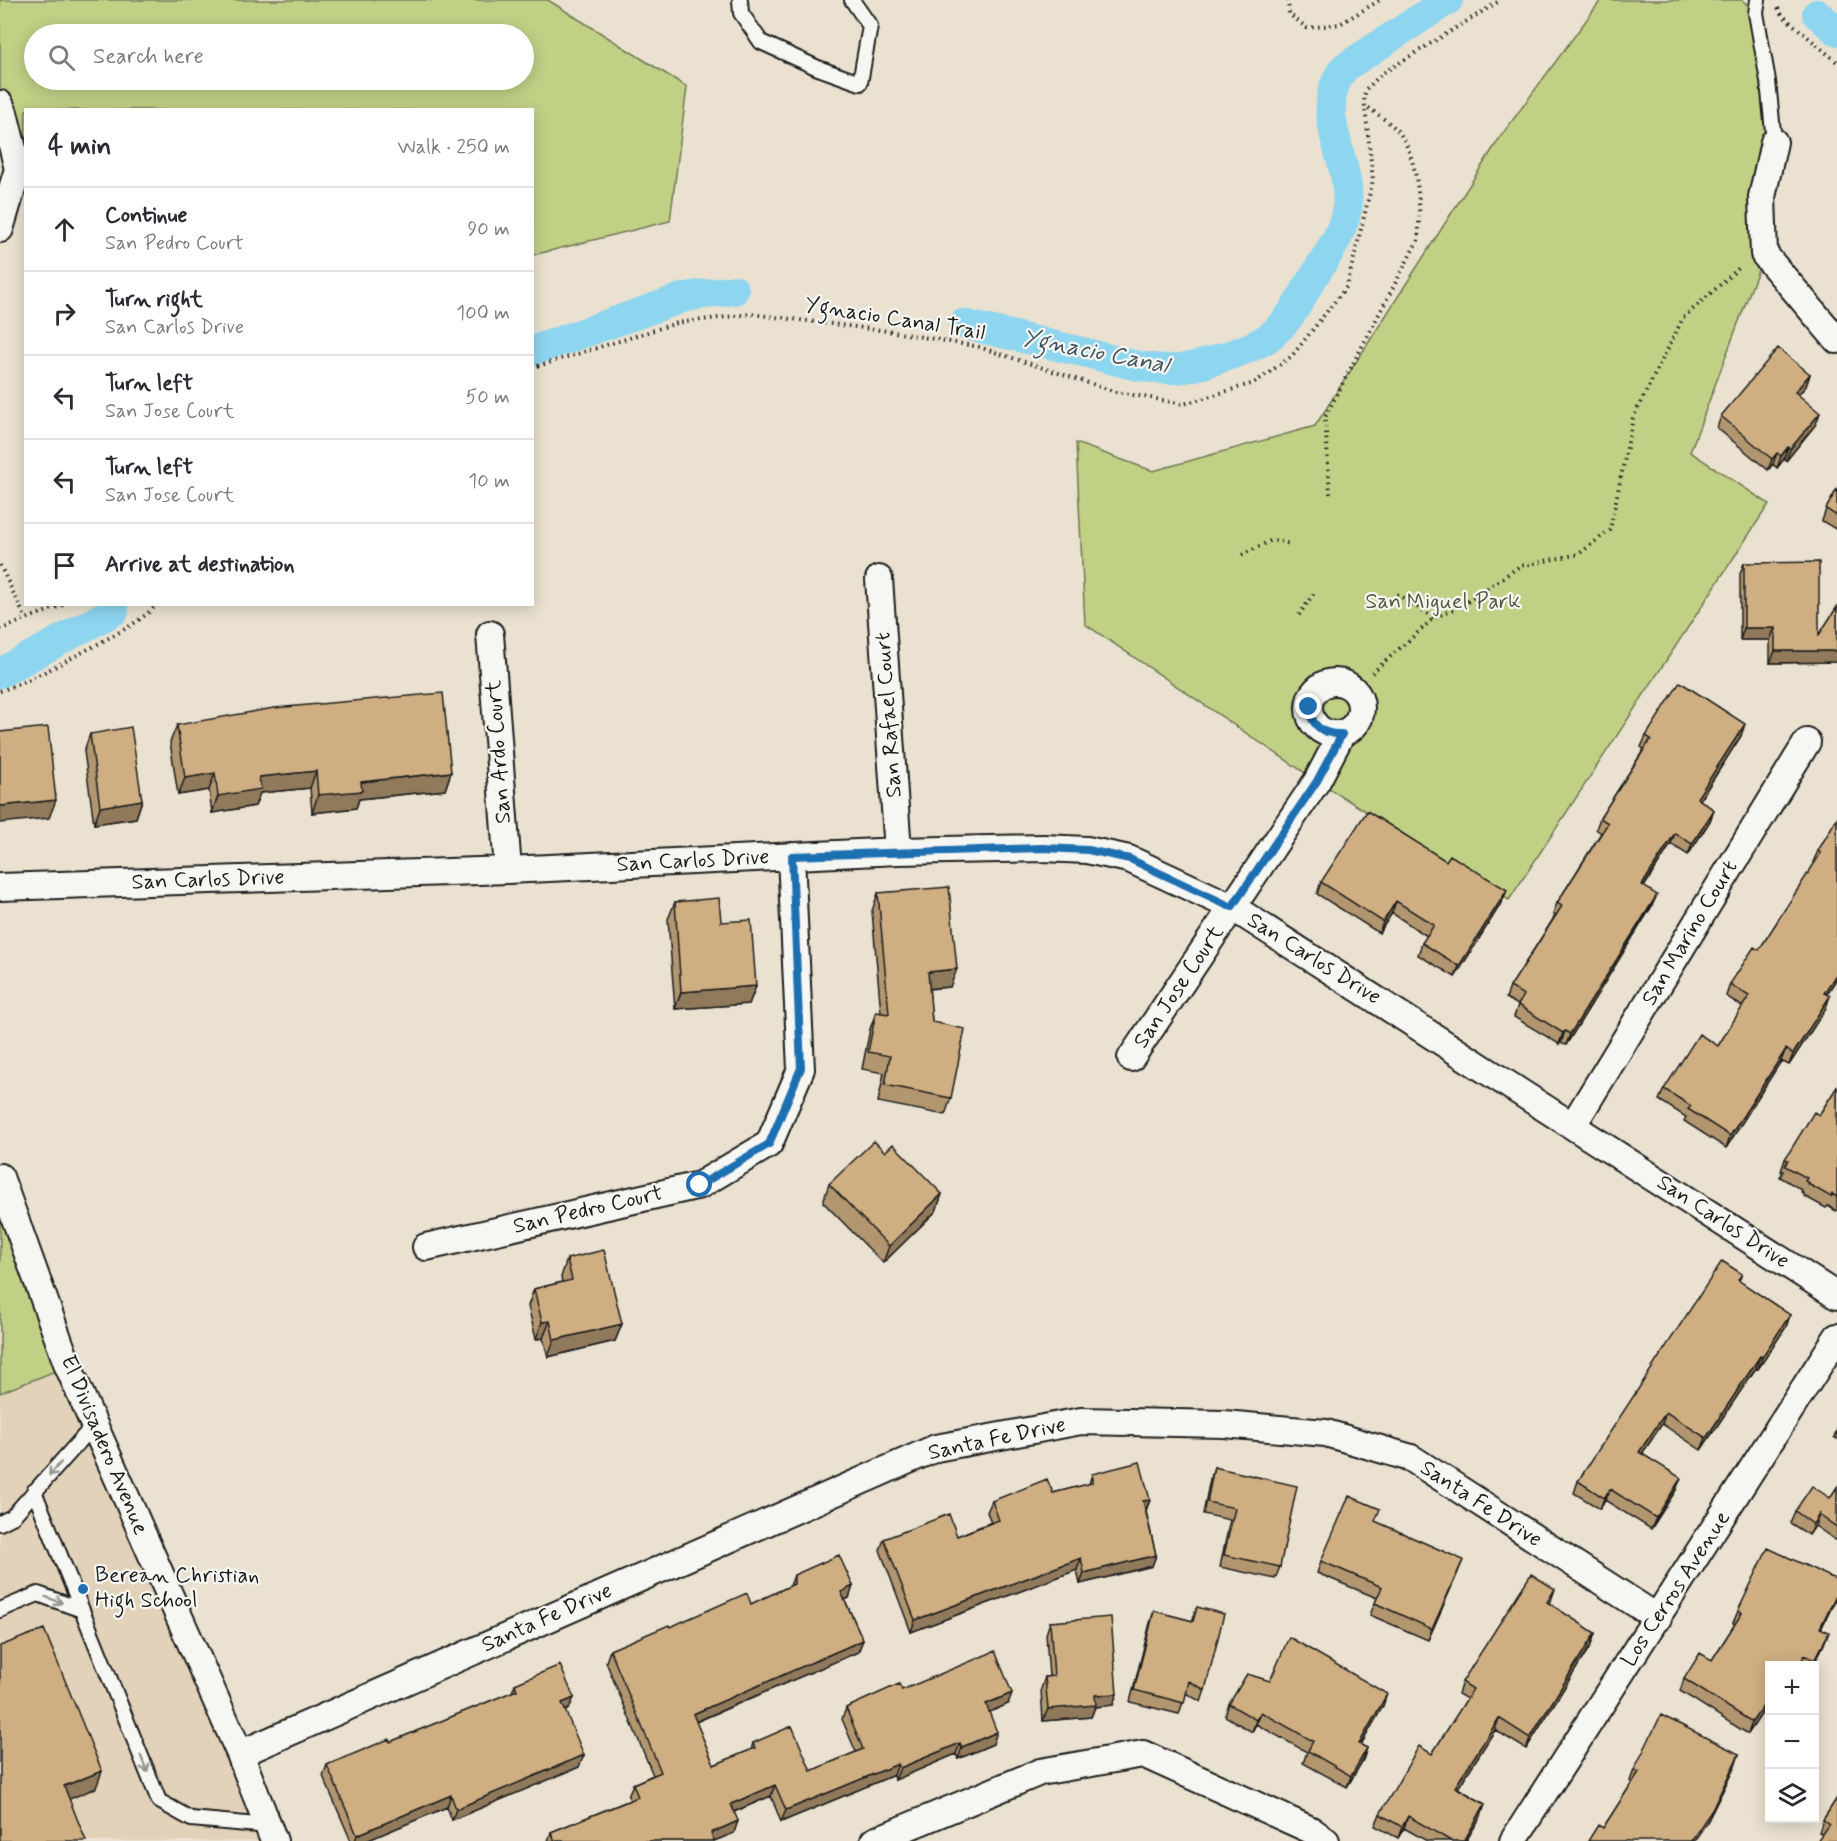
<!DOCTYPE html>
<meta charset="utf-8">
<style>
body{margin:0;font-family:Mynerve,sans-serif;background:#f7f7f7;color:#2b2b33}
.controls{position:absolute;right:18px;bottom:18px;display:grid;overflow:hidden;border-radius:0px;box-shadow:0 3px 15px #0003}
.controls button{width:54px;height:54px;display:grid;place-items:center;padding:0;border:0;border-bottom:2px solid #e1e1e2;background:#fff;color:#2b2b33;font:30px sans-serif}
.stop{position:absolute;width:18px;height:18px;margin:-14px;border:4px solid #1f6fb2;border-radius:50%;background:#fff}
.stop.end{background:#1f6fb2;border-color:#fff;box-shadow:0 2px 6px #0008}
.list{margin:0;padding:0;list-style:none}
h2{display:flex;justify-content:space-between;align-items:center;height:78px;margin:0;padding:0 24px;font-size:26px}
h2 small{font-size:20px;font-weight:400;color:#7c7c81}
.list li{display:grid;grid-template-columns:39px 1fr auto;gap:18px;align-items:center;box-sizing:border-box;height:84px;padding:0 24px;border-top:2px solid #e1e1e2}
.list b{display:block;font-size:22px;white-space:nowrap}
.list p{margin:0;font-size:20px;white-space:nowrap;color:#7c7c81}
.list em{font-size:20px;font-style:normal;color:#7c7c81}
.icon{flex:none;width:33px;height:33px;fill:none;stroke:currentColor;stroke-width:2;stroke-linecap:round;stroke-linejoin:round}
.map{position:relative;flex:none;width:1837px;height:1841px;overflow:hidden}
.search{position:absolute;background:#fff;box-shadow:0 3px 15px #0003;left:24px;top:24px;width:510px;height:66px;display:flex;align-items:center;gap:15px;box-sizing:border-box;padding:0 21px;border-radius:33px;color:#7c7c81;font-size:22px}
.panel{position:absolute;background:#fff;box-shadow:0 3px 15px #0003;left:24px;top:108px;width:510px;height:498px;border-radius:0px}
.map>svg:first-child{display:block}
</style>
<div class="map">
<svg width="1837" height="1841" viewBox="0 0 1837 1841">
<rect width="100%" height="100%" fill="#eae1d0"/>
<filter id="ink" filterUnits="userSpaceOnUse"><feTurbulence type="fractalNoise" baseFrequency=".0167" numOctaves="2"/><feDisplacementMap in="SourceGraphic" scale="12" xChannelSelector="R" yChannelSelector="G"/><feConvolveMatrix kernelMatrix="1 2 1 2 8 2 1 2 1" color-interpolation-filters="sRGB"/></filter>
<g filter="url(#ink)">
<path fill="#e2d2b9" d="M68,1366L274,1841H0V1393Z"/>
<path fill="#c0d186" stroke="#6e7651" stroke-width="1.5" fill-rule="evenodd" d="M0,0H548L687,87L670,221L533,255L532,110H26L25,174L0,104ZM34,34H524V80H34Z
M1601,0H1742L1756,13L1768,81L1764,254L1690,452L1769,504L1509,900L1317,781L1085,624L1076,443L1153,471L1315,426L1501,136Z
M0,1177L68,1366L0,1393Z"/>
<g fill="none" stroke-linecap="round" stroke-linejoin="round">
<path stroke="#8ed6f0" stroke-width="30" d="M1817,14L1837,31
M963,324C1006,334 1048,344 1091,354C1119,361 1148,371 1176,369C1196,368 1215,360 1233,354C1249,348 1266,342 1277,330C1291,317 1299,302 1308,286C1322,262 1343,236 1347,208C1353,158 1310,115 1344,68L1448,0
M532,351L685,297L734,290
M0,673L114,611"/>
<defs>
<path id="service" d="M740,0L741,13L761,42L818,68L860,83L870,26L852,0
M1758,0L1756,13L1768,81L1774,142
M34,1491L82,1610
M0,1523L12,1517L94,1425
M0,1610L38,1594L82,1610L159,1801L191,1819L269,1826"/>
<path id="minor" d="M0,104L4,113L18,169L0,229
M1774,142L1762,197L1764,254L1837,340
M879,579L898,851
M490,634L508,870
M1309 708a26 26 0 1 1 52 0a26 26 0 1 1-52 0Z
M0,887L508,870L898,851L1043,848L1087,850L1129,859L1232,907L1837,1296
M1131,1058L1317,781L1342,733
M1573,1125L1807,742
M0,1177L68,1366L240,1754L274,1841
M426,1247L700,1185L769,1144L801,1069L791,856
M240,1754L936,1448L1081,1421L1224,1424L1326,1433L1411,1458L1658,1618
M874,1841L1040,1772L1143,1754L1311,1830L1326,1841
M1513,1841L1837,1337"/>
</defs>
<use href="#service" stroke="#1c1c1c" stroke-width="18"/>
<use href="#minor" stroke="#1c1c1c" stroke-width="30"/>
<path stroke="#1c1c1c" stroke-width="4" stroke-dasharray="1.5 4.5" stroke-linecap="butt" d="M1288,0L1289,14L1307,28L1340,24L1380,0
M1778,8L1782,15L1837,62
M532,368L677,323L751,314L888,331L979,347L1116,392L1184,404L1254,383L1292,356L1347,286L1373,180L1364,98L1366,89L1383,73L1501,0
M1330,494L1325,417L1418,240C1421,206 1419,165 1401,135C1396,126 1375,113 1366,106
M1242,555L1272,540L1291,544
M0,565L26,619
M1397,594L1434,618
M1299,615L1314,593
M0,630L26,619L66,604
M1372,673L1434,618L1464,604L1520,566L1579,554L1610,530L1633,418L1683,318L1741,266
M0,691C34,679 64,662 96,645C117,633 140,623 157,604"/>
<use href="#service" stroke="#f6f6f2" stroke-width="14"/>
<use href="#minor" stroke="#f6f6f2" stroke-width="26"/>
</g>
<path fill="#b29670" stroke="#1c1c1c" stroke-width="1.5" d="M1810,374L1806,386L1798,395L1816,424L1786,461L1784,459L1777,468L1773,464L1768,470L1717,428L1721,416Z
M1837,489V530L1822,521L1826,509Z
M1744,563L1819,635L1837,607V662L1770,663V640H1740V574Z
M177,725L451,772L445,790L359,799L356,808L312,813L310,788L260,793L255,806L212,813L209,790L178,795L170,742Z
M90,734L142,800L136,818L94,824L84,751Z
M1646,736H1741L1700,800L1714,810L1710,821L1688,855L1671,844L1644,887L1652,906L1566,1045L1561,1043L1559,1044L1514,1017L1518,1005L1506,998L1510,987L1555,916L1553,914L1557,903L1601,833L1596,829L1600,818L1644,749L1641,747Z
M1837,818V978L1827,994L1826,1008L1789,1065L1781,1061L1726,1148L1684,1121L1686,1117L1659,1100L1664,1089L1718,1046L1743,1007L1726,996L1730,984L1759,950L1815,863L1813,862L1818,851Z
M1446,861L1507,890L1502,902L1455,977L1418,955L1422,943L1427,936L1392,913L1379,933L1317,894L1321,882Z
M878,893L950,987L929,989L932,1022L951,1098L945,1115L878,1102L884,1073L862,1069L870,1029L876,1012L881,1013L872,911Z
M675,902L721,922L756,986L749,1004L675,1009L668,919Z
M1837,1087V1209L1836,1211L1828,1206L1826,1208L1804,1196V1194L1801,1192L1802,1190L1780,1177L1783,1171H1781L1785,1159L1819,1115Z
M885,1152L942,1194L936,1211L883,1263L823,1202L829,1184Z
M567,1259L622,1324L615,1341L548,1357L543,1338L536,1339L528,1306L534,1289L562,1282L561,1277Z
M1742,1274L1739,1281L1790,1315L1786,1327L1758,1369L1756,1368L1701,1450L1662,1424L1642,1454L1676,1490L1651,1529L1605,1500L1600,1509L1574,1493L1578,1481Z
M1837,1429V1439L1834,1437Z
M1214,1467L1280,1567L1275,1579L1220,1567L1230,1520L1203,1514L1210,1479Z
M1092,1474L1150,1500L1146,1511L1156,1555L1152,1566L1080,1584L1077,1570L911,1632L880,1550L884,1539L957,1536L991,1522L987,1512L992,1501L1053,1493L1089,1484Z
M1837,1487V1541L1815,1526L1809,1535L1790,1523L1795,1511L1830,1498Z
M1375,1522L1458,1572L1428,1640L1370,1615L1377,1598L1317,1573L1321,1561Z
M794,1575L853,1586L849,1598L845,1600L863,1640L858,1652L696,1722L714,1765L751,1750L753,1743L811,1771L856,1752L842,1719L846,1708L902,1690L1008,1704L989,1712L993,1744L958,1759L956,1754L895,1780L894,1775L781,1822L771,1796L734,1812V1833L714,1841H548L551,1832L630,1800L628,1796L633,1784L653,1775L606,1662L610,1650L670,1627L751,1604L790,1586Z
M1837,1580V1596L1821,1628L1824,1644L1814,1665H1770V1701L1748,1734L1680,1691L1684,1679L1712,1660L1735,1624L1733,1623L1738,1611Z
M1551,1601L1549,1604L1595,1633L1591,1645L1526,1749L1495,1730L1458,1788L1485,1804L1481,1816L1466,1841H1427L1404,1828L1398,1838L1375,1826L1380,1814L1432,1754L1467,1699L1458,1694L1462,1682Z
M1197,1607L1205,1690L1201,1702L1186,1693L1179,1714L1130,1702L1150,1623L1154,1611L1192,1621Z
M1050,1622L1113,1705L1095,1707L1091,1717L1043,1721L1041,1689L1045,1677H1049L1046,1634Z
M1270,1681L1383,1706L1361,1745L1367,1748L1363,1760L1347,1787L1303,1763L1307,1752L1256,1724L1252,1732L1225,1716L1229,1704Z
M515,1684L569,1709L565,1711L579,1767L452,1820L447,1807L366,1841H351L323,1776L327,1765L390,1742L512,1692Z
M1739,1754L1735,1766L1707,1822L1603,1828L1632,1783L1630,1781L1634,1770Z
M1837,1798V1841L1819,1832L1823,1820Z"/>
<path fill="#917a5b" stroke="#1c1c1c" stroke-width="1.5" d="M1810,374L1806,386L1791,403L1795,392Z
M1820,413L1816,424L1786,461L1790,449Z
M1788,447L1784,459L1777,468L1781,456Z
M1777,453L1773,464L1768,470L1772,459Z
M1744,628H1775L1770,640H1740Z
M1775,651H1837V662L1770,663Z
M1745,724L1741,736L1693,810L1697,798Z
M316,771L310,788L260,793L255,806L212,813L218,796L259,777Z
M451,772L445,790L359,799L356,808L312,813L318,795L361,782Z
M215,773L209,790L178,795L185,778Z
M56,800L49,818L0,823V806Z
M142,800L136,818L94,824L100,807Z
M1714,810L1710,821L1688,855L1692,844Z
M1675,833L1671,844L1637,897L1642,885Z
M1507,890L1502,902L1455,977L1459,966Z
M1657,895L1652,906L1566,1045L1570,1034Z
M1396,901L1392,913L1379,933L1383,922Z
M957,969L950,987L922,989L928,972Z
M1837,973V978L1820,1004L1824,993Z
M756,986L749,1004L675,1009L681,992Z
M1830,996L1826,1008L1789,1065L1793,1054Z
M1565,1031L1561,1043L1559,1044L1563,1033Z
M1786,1049L1781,1061L1726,1148L1730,1136Z
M942,1194L936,1211L883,1263L889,1246Z
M1790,1315L1786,1327L1758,1369L1762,1357Z
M550,1321L543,1338L536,1339L542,1322Z
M622,1324L615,1341L548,1357L554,1340Z
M1760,1356L1756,1368L1701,1450L1706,1438Z
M1666,1412L1662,1424L1635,1464L1639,1452Z
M1681,1478L1676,1490L1651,1529L1656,1518Z
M1610,1489L1605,1500L1600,1509L1604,1498Z
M1150,1500L1145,1511L1143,1501Z
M1819,1515L1815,1526L1809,1535L1813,1524Z
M1156,1555L1152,1566L1080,1584L1084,1573Z
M1081,1558L1077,1570L911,1632L915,1620Z
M1463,1560L1458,1572L1428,1640L1432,1629Z
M853,1586L849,1598L837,1604L841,1592Z
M1555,1589L1551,1601L1542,1614L1547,1602Z
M1837,1593V1596L1816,1640L1820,1628Z
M1829,1632L1824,1644L1813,1665L1815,1660Z
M1595,1633L1591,1645L1526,1749L1530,1738Z
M863,1640L858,1652L688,1725L693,1714Z
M1012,1693L1008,1704L981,1716L986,1704Z
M1117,1694L1113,1705L1095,1707L1091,1717L1043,1721L1048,1709L1095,1695Z
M1387,1694L1383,1706L1355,1755L1359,1744Z
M1770,1696V1701L1748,1734L1752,1722Z
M574,1698L569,1709L558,1714L562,1703Z
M1261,1712L1256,1724L1252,1732L1256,1720Z
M1499,1718L1495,1730L1451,1799L1455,1787Z
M997,1732L993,1744L958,1759L962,1747Z
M960,1743L956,1754L895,1780L900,1768Z
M1367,1748L1363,1760L1347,1787L1351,1776Z
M1739,1754L1735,1766L1707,1822L1694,1841H1691Z
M584,1755L579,1767L452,1820L456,1809Z
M898,1764L894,1775L781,1822L786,1810Z
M102,1771L96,1788L58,1804L64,1786Z
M775,1785L771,1796L726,1815L731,1804Z
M451,1795L447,1807L366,1841H355L357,1835Z
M1485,1804L1481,1816L1466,1841H1464Z
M1408,1816L1404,1828L1398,1838L1402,1827Z
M738,1821L734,1833L714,1841L711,1833Z"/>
<path fill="#cfaf82" stroke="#1c1c1c" stroke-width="1.5" d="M1778,348L1810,374L1795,392L1820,413L1790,449L1788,447L1781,456L1777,453L1772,459L1721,416Z
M1837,489V516L1826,509Z
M1819,562V635L1837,607V651H1775V628H1744V563Z
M1680,682L1745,724L1697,798L1714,810L1692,844L1675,833L1642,885L1657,895L1570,1034L1565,1031L1563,1033L1518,1005L1524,995L1510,987L1562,906L1557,903L1608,823L1600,818L1651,739L1646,736Z
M443,693L451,772L361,782L362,791L318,795L316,771L259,777L261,789L218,796L215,773L185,778L177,725L274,708Z
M48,727L56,800L0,806V732Z
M131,727L142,800L100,807L90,734Z
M1367,811L1446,861L1450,855L1507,890L1459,966L1422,943L1434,925L1396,901L1383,922L1321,882Z
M1837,818V973L1824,993L1830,996L1793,1054L1786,1049L1730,1136L1688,1109L1691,1106L1664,1089L1699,1034L1718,1046L1749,996L1730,984L1754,947L1759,950L1821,853L1818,851Z
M949,887L957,969L928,972L932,1022L965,1029L951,1098L885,1085L890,1056L868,1052L876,1012L889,1014L878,893Z
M719,898L721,922L751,920L756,986L681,992L675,902Z
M1837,1087V1197L1832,1194L1831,1197L1808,1184L1809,1183L1805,1181L1807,1178L1785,1166L1788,1160L1785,1159L1814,1112L1819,1115Z
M874,1141L885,1152L893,1144L942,1194L889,1246L829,1184Z
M604,1250L622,1324L554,1340L550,1321L542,1322L534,1289L572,1280L567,1259Z
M1722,1261L1742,1274L1738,1280L1790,1315L1762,1357L1760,1356L1706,1438L1666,1412L1639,1452L1681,1478L1656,1518L1610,1489L1604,1498L1578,1481Z
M1140,1462L1150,1500L1143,1501L1156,1555L1084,1573L1081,1558L915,1620L884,1539L949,1514L957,1536L999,1520L992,1501L1047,1479L1053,1493L1092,1483V1474Z
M1214,1467L1297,1486L1280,1567L1224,1555L1235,1508L1207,1502Z
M1812,1486L1830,1498L1837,1487V1527L1819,1515L1820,1513L1813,1524L1795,1511Z
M1349,1496L1380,1509L1375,1521L1463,1560L1432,1629L1375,1603L1382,1587L1321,1561Z
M1768,1548L1837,1580V1593L1820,1628L1829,1632L1815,1660L1805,1655L1799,1665H1770V1696L1752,1722L1684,1679L1700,1653L1712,1660L1742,1613L1738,1611Z
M839,1555L853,1586L841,1592L863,1640L693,1714L714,1765L755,1748L753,1743L792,1726L811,1771L863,1749L846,1708L899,1684L902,1690L995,1651L1012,1693L986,1704L997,1732L962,1747L960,1743L900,1768L898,1764L786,1810L775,1785L731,1804L738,1821L711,1833L714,1841H555L551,1832L638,1797L633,1784L661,1772L610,1650L669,1625L670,1627L747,1593L751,1604L794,1584V1575Z
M1531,1574L1555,1589L1547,1602L1595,1633L1530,1738L1499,1718L1455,1787L1485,1804L1464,1841H1451L1408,1816L1402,1827L1380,1814L1419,1746L1432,1754L1473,1689L1462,1682Z
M1197,1607L1224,1614L1205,1690L1189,1681L1184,1703L1134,1690L1154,1611L1193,1621Z
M1111,1617L1117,1694L1095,1695L1096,1705L1048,1709L1045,1677L1054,1676L1050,1622Z
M44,1629L102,1771L64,1786L86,1841H0V1646Z
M1289,1637L1387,1694L1359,1744L1367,1748L1351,1776L1308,1751L1313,1741L1261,1712L1256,1720L1229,1704L1247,1674L1270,1681Z
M560,1665L574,1698L562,1703L584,1755L456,1809L451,1795L357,1835L327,1765L389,1739L390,1742L517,1690L515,1684Z
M1661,1715L1739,1754L1712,1810L1691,1841H1588L1598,1825L1603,1828L1639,1772L1634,1770Z
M1837,1798V1841H1817L1829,1824L1823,1820Z"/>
<defs><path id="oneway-shaft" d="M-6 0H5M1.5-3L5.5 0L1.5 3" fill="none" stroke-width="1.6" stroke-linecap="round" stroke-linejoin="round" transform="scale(1.5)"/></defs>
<g stroke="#949492">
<use href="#oneway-shaft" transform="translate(55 1469) rotate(132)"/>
<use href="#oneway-shaft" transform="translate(54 1600) rotate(20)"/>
<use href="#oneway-shaft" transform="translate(144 1764) rotate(68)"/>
</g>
</g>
<g fill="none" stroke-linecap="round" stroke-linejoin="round" filter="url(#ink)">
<path stroke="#1f6fb2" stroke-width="8" d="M700,1185L769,1144L801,1068L792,856L1043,848L1088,850L1130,859L1232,907L1317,781L1342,734C1323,735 1311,726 1309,707"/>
</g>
<circle fill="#1f6fb2" stroke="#f6f6f2" stroke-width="2" cx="83" cy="1589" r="6"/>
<g text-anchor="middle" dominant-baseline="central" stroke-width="4.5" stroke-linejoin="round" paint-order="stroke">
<g font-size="22" fill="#1c1c1c" stroke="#f6f6f2">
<text transform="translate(895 319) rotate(9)">Ygnacio Canal Trail</text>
<text transform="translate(889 715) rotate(-94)">San Rafael Court</text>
<text transform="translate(499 752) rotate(-94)">San Ardo Court</text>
<text transform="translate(693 861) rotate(-3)">San Carlos Drive</text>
<text transform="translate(208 880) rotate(-2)">San Carlos Drive</text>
<text transform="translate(1690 933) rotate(-59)">San Marino Court</text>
<text transform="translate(1314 959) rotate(32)">San Carlos Drive</text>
<text transform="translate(1179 987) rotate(-56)">San Jose Court</text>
<text transform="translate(588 1210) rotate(-13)">San Pedro Court</text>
<text transform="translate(1723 1222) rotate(33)">San Carlos Drive</text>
<text transform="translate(997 1439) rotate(-12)">Santa Fe Drive</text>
<text transform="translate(104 1445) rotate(67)">El Divisadero Avenue</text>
<text transform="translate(1481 1504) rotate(33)">Santa Fe Drive</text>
<text transform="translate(1676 1589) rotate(-57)">Los Cerros Avenue</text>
<text transform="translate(547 1618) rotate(-24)">Santa Fe Drive</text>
</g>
<g font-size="22" fill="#555b41" stroke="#f6f6f2">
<text x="1443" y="602">San Miguel Park</text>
</g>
<g font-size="22" fill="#1c1c1c" stroke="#f6f6f2" text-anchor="start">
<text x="95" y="1576">Berean Christian<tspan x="95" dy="25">High School</tspan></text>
</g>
<g font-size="24" font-style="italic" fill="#3e545c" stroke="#f6f6f2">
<text transform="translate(1095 352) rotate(11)">Ygnacio Canal</text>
</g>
</g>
</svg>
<div class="controls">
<button>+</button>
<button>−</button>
<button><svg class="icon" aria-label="layers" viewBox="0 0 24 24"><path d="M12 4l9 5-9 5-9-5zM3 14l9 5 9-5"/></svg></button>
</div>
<div class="stop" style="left:700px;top:1185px"></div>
<div class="stop end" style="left:1309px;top:707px"></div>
<div class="search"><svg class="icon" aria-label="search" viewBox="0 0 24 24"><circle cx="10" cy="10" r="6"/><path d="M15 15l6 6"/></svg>Search here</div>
<section class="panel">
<h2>4 min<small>Walk · 250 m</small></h2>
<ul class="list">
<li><svg class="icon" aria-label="ahead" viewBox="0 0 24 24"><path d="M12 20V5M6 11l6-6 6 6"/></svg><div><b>Continue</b><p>San Pedro Court</p></div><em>90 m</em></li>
<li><svg class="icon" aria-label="right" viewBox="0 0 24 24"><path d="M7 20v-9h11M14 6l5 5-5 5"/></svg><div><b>Turn right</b><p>San Carlos Drive</p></div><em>100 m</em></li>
<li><svg class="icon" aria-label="left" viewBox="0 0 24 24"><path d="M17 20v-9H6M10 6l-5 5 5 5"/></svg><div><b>Turn left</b><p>San Jose Court</p></div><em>50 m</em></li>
<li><svg class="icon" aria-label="left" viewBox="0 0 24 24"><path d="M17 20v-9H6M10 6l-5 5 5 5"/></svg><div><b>Turn left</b><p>San Jose Court</p></div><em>10 m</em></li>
<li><svg class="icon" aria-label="arrive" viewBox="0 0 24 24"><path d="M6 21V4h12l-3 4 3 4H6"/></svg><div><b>Arrive at destination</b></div></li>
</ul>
</section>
</div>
